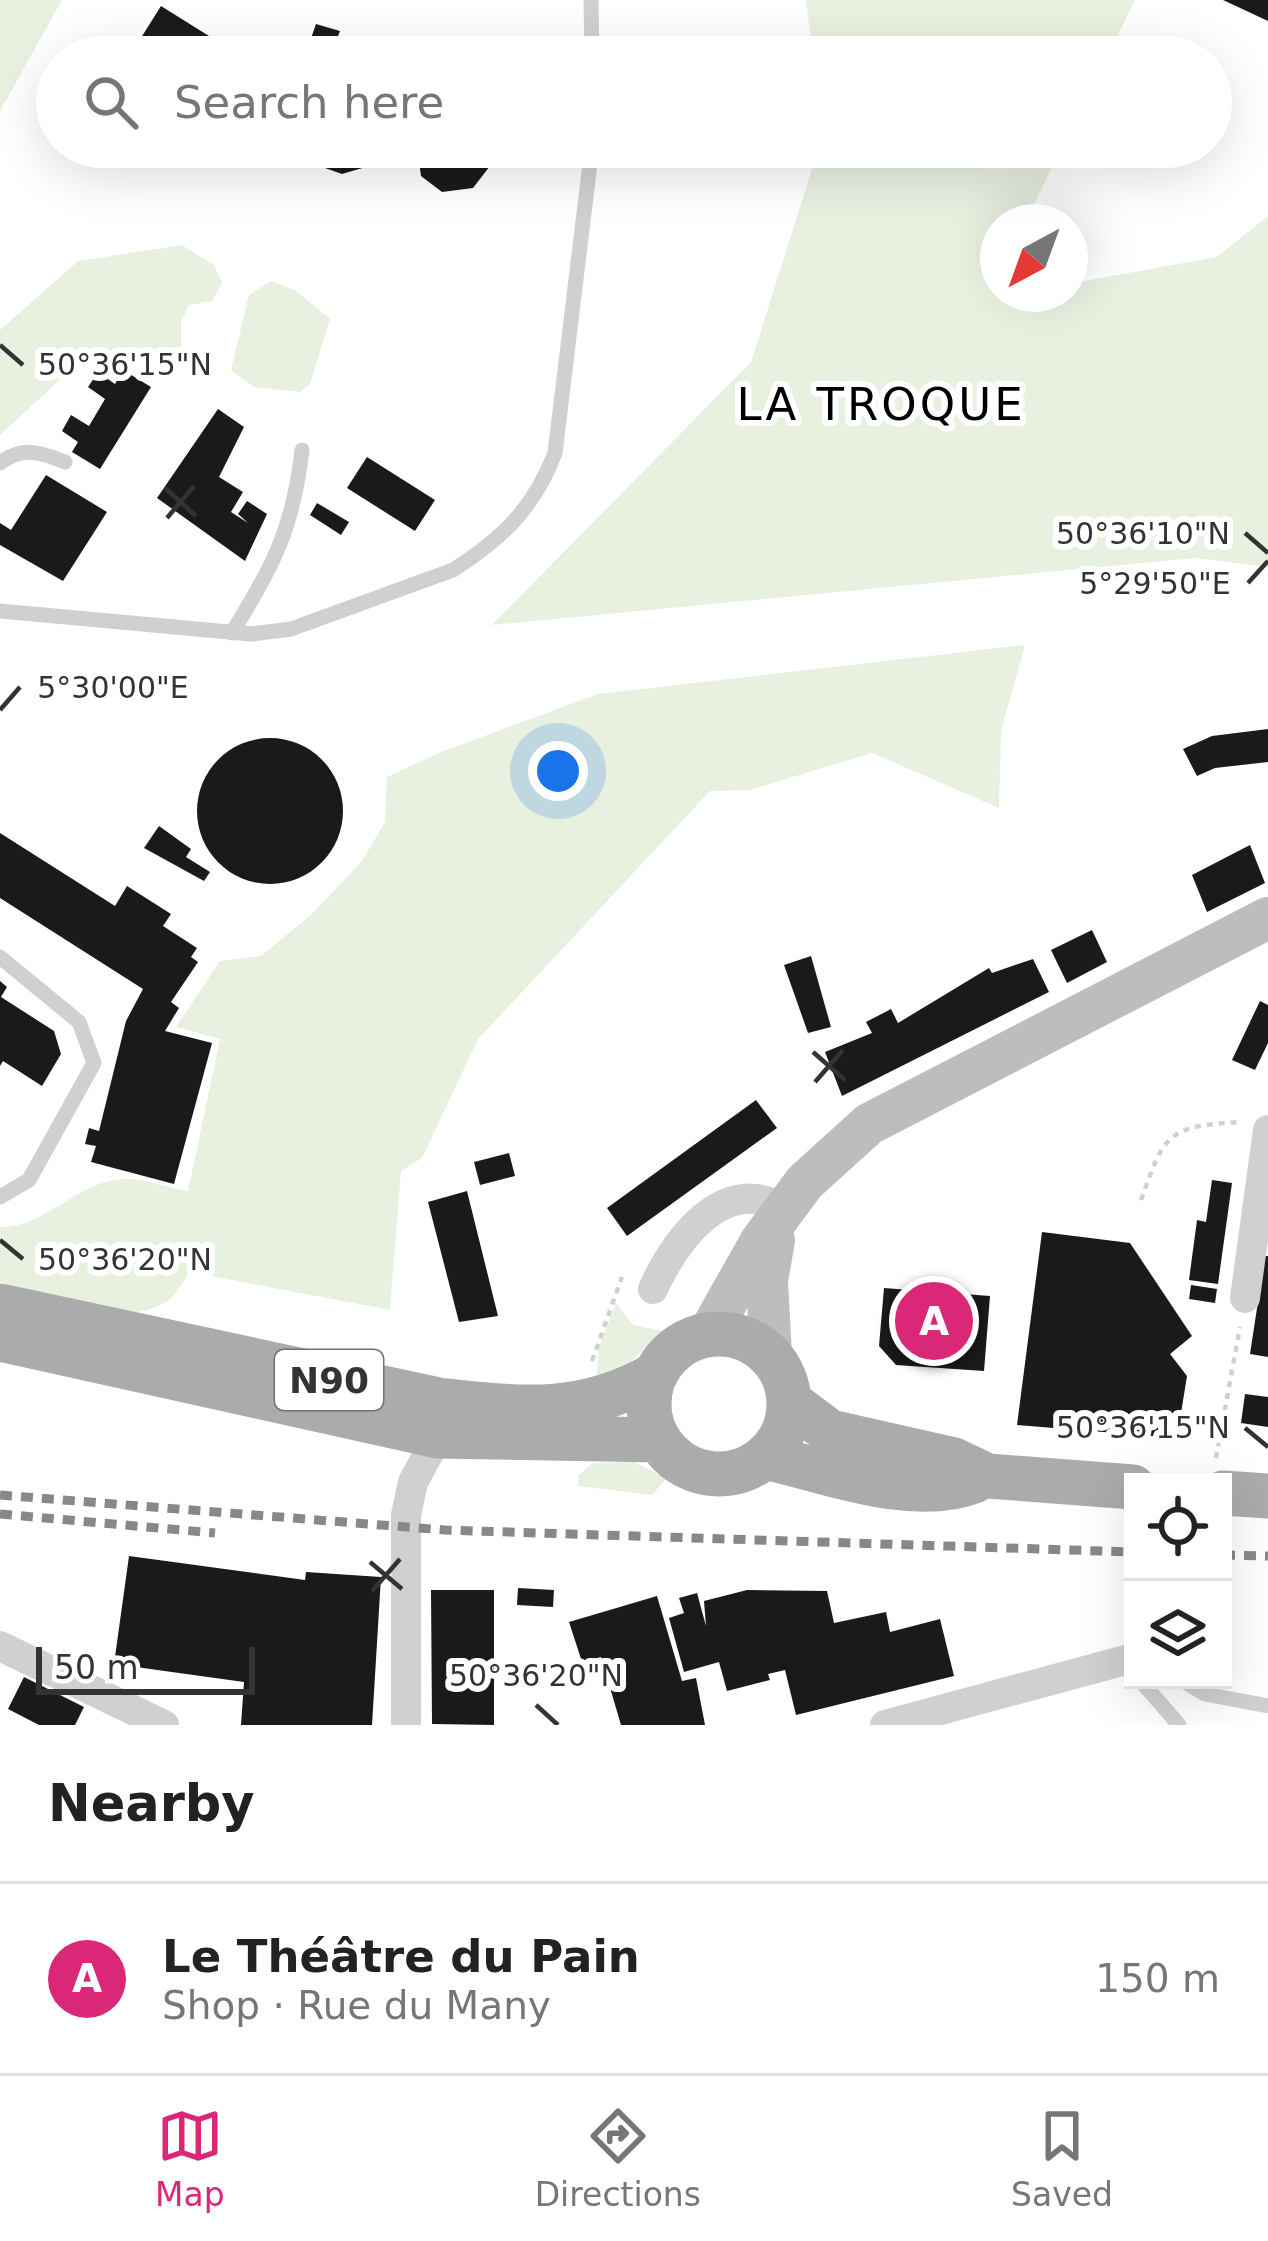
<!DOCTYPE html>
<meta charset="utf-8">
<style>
body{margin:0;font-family:"DejaVu Sans",sans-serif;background:#f6f6f6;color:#222}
.controls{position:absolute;right:36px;bottom:36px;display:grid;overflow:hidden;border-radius:0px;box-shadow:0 12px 48px #0002}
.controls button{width:108px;height:108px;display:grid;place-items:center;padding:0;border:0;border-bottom:3px solid #e0e0e0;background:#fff;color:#222;font:60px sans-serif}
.compass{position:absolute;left:980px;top:204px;width:108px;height:108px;border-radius:50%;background:#fff;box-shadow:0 12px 48px #0002;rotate:221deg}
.scale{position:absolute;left:36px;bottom:30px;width:219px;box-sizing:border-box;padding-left:12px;border:6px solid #333;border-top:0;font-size:33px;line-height:42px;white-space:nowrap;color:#333;-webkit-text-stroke:9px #fff;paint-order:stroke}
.you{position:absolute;left:558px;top:771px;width:42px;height:42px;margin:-30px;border:9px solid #fff;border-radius:50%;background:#1a73e8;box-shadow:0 0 0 18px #1a73e833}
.badge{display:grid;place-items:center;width:78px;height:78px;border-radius:50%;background:#db2777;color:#fff;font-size:39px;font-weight:700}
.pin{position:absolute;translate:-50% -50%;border:6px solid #fff;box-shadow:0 3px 12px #0006}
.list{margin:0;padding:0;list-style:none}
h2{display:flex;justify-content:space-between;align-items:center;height:156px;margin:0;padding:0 48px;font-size:51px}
h2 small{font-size:39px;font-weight:400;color:#767676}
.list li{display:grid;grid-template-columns:78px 1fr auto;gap:36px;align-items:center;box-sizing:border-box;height:192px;padding:0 48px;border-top:3px solid #e0e0e0}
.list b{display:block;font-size:45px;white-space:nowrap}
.list p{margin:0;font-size:39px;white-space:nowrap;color:#767676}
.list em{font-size:39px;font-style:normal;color:#767676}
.icon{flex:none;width:66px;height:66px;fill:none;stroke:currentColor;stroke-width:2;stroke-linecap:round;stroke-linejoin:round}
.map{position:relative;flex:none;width:1268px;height:1725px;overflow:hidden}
.search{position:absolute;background:#fff;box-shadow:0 12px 48px #0002;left:36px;right:36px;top:36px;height:132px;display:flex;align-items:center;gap:30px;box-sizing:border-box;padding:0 42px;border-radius:66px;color:#767676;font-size:45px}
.sheet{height:348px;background:#fff}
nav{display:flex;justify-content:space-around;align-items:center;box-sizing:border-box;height:168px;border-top:3px solid #e0e0e0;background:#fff;font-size:33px;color:#767676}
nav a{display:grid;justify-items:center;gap:6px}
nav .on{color:#db2777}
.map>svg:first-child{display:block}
</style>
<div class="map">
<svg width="1268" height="1725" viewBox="0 0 1268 1725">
<rect width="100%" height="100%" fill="#fff"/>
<path fill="#e8f0e0" d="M0,0H62L0,111Z
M806,0H1135L1107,57H813Z
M819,147H1062L1028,216L1032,222H998V294H1070V265L1084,281L1217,257L1268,216V567L1195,558L492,625L751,362Z
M182,245L214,265L222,283L212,301L189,305L181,322V352L166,364L91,351L0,435V330L78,261Z
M271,281L295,290L330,319L310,384L300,392L254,387L231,370L249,295Z
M1025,645L1001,731L999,808L872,753L750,790L710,791L478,1039L422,1158L401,1171L390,1310L190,1272C183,1281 175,1297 166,1302C117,1331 47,1298 0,1282V1227C42,1229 77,1182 122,1179C141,1177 168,1188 188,1191L220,1039L176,1027L220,961L261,956L312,914L362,861L385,822L387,777L441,752L598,694Z
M616,1303L633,1325L663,1331L628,1364L597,1377L598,1350Z
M635,1462L666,1479L652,1495L578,1486L579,1475L593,1463Z"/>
<path fill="#1a1a1a" d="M1223,0H1268V21Z
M161,6L209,36L196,57H129Z
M316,24L340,31L332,52L309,44Z
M306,147H390L376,164L342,174L325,168Z
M417,147H490V166L473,188L442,192L421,176Z
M123,370L151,387L100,469L72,452L78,442L62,431L71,415L89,426L105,399L88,387L98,372L115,384Z
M218,409L244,427L219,477L243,492L231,512L248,523L238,514L247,501L267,514L245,561L157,498Z
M367,457L435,500L415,531L347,488Z
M46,475L107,512L63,581L0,545V523L11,530Z
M317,503L349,522L341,535L310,515Z
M1268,729V762L1215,768L1197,776L1183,749L1212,736Z
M197 811a73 73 0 1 1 146 0a73 73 0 1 1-146 0Z
M159,826L191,849L186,857L210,872L204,881L144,848Z
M0,833L115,906L127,886L171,914L163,926L197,948L191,957L198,962L171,1002L179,1008L165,1031L212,1043L174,1184L91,1162L96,1146L85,1144L89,1128L99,1131L126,1021L143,989L0,898Z
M1250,845L1265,883L1207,912L1192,875Z
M1092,930L1107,962L1067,983L1051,950Z
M811,956L831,1027L808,1033L784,965Z
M1033,959L1049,992L842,1096L825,1052L872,1033L866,1022L891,1009L898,1023L989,968L992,973Z
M0,981L7,987L1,997L54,1031L61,1054L42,1086L3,1061L0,1066Z
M1260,1001L1268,1005V1043L1255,1070L1232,1060Z
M756,1100L777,1128L627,1236L607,1208Z
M509,1153L515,1176L480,1185L474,1162Z
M1212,1180L1232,1183L1218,1284L1189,1280L1197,1220L1206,1222Z
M467,1191L498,1316L459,1322L428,1202Z
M1042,1232L1130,1243L1192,1336L1170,1354L1187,1376L1177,1438L1017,1425Z
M1265,1256H1268V1357L1250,1354Z
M1191,1285L1217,1289L1215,1303L1189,1299Z
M884,1288L990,1296L984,1371L896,1365L879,1346Z
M1245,1394L1268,1397V1427L1241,1423Z
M129,1556L305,1580L306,1572L381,1577L372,1725H241L244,1682L114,1664Z
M518,1588L554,1590L553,1607L517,1605Z
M431,1590H494V1725L432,1724Z
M747,1590L827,1591L834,1623L886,1612L890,1632L940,1619L954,1676L796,1715L785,1670L768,1674L770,1680L727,1691L719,1662L684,1672L669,1618L684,1613L679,1598L697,1593L706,1626L704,1601Z
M657,1596L682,1681L696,1678L705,1725H621L601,1657L582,1662L569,1622Z
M24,1677L84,1707L75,1725H39L8,1709Z"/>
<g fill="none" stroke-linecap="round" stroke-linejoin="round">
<path stroke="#d0d0d0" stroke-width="4.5" stroke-dasharray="6 6" stroke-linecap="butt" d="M1141,1200C1165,1132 1168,1126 1242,1122
M592,1361L622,1277
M1216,1458L1240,1327"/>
<path stroke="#d0d0d0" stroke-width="15" d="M591,0L592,57
M0,463C23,446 40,452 65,462
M0,611L251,634L291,629L453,570C502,539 534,508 555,453L592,147
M232,633C273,565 293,530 302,450
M0,957L79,1022L94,1063L29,1180L0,1197
M1140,1680L1179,1725
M1182,1680L1205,1694L1268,1706"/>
<path stroke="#d0d0d0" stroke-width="30" d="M653,1289C675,1241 724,1171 785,1210
M1245,1298L1268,1130
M0,1646L164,1725
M406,1725V1515L413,1482L438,1436
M885,1725L1133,1658"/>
<path stroke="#bdbdbd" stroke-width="42" d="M708,1335L761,1241L805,1182L869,1124L1268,918
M771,1356L767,1281L774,1240"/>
<path stroke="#ababab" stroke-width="45" d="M0,1306L439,1400C520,1409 583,1417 656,1374
M649 1404a70 70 0 1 1 140 0a70 70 0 1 1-140 0Z
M0,1339L438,1436L659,1440
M790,1402L830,1432L954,1460L988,1476L1133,1487
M766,1457C827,1471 913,1505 974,1481
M1223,1493L1268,1496"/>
<path stroke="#888" stroke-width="9" stroke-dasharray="12 9" stroke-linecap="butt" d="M0,1495L445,1530L1133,1552
M0,1514L215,1533
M1223,1555L1268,1556"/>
</g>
<path fill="none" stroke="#333" stroke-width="4.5" d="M0,345L23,365M165,488L196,516M167,518L194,486M1245,533L1268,553M1248,583L1268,561M0,710L20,687M813,1052L845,1080M815,1082L843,1050M0,1240L23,1259M1245,1428L1268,1447M370,1562L402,1589M372,1591L400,1559M536,1705L558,1725"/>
<g text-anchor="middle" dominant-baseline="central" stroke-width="12" stroke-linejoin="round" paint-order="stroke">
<rect fill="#fff" stroke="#707070" stroke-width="3" x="275" y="1350" width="108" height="60" rx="9"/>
<g font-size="36" font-weight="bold" fill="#333">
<text x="329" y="1380">N90</text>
</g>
<g font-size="45" letter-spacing="3" fill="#000" stroke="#fff">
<text x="881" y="404">LA TROQUE</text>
</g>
</g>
<g font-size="30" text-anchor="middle" fill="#333" stroke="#fff" stroke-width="12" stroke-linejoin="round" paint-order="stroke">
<text x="125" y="375">50°36'15"N</text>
<text x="1143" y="544">50°36'10"N</text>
<text x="1155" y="594">5°29'50"E</text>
<text x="113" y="698">5°30'00"E</text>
<text x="125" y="1270">50°36'20"N</text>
<text x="1143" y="1438">50°36'15"N</text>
<text x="536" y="1686">50°36'20"N</text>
</g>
</svg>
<div class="controls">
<button><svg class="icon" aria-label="locate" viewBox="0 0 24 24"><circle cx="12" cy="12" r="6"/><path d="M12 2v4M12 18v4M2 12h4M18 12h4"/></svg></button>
<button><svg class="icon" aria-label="layers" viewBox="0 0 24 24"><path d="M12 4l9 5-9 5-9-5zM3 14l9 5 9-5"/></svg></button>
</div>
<svg class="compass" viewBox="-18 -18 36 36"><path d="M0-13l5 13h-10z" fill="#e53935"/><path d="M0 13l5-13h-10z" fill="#767676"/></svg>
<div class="scale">50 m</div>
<div class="you"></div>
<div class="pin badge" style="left:934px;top:1321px">A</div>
<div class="search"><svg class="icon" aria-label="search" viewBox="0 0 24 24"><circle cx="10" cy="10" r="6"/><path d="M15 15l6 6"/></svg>Search here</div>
</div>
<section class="sheet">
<h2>Nearby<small></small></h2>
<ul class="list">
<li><span class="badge">A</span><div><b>Le Théâtre du Pain</b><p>Shop · Rue du Many</p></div><em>150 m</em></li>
</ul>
</section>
<nav>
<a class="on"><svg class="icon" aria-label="map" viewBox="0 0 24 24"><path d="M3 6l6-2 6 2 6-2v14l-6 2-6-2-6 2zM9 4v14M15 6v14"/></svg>Map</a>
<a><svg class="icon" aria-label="directions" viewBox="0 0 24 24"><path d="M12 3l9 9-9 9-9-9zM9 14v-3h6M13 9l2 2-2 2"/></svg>Directions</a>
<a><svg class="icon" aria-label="saved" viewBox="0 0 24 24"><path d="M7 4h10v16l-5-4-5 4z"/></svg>Saved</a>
</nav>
